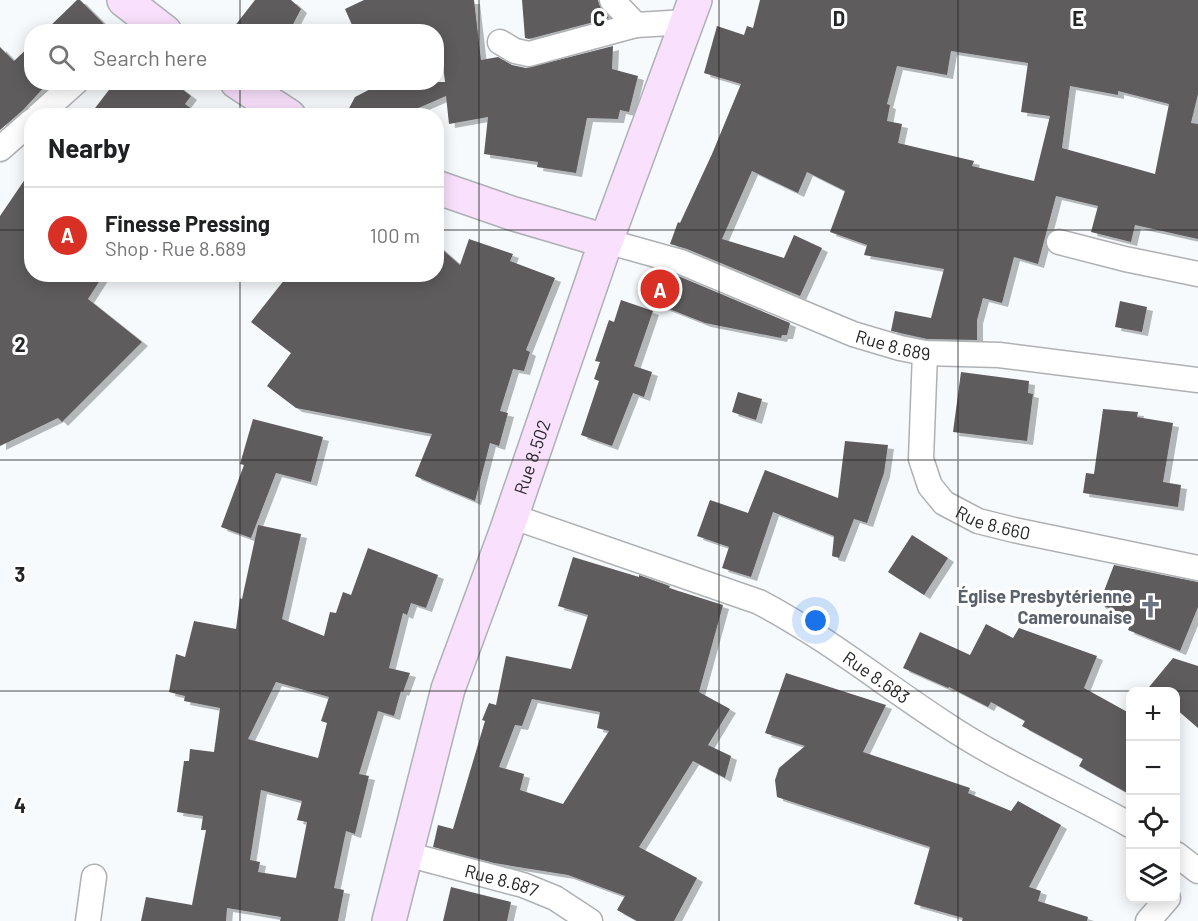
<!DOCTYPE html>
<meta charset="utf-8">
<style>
body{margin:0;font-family:Barlow,sans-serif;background:#f6f6f6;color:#202124}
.controls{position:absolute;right:18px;bottom:18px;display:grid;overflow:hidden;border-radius:12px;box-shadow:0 3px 15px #0003}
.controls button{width:54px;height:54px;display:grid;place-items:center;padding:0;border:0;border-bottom:2px solid #e0e0e0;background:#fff;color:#202124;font:30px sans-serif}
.you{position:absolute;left:816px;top:621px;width:21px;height:21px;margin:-15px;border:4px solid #fff;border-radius:50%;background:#1a73e8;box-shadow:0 0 0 9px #1a73e833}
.badge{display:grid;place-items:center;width:39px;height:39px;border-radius:50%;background:#d93025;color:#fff;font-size:20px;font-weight:700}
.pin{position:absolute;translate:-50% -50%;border:3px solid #fff;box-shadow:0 2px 6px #0006}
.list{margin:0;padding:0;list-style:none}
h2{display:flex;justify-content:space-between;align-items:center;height:78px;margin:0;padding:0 24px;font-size:26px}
h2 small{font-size:20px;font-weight:400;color:#757577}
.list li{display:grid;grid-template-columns:39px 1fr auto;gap:18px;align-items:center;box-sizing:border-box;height:96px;padding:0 24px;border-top:2px solid #e0e0e0}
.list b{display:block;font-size:22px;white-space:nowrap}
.list p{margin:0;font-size:20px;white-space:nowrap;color:#757577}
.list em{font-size:20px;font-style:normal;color:#757577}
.icon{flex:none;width:33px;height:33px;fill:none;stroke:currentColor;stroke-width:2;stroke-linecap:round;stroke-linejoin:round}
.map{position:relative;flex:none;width:1198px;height:921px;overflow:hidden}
.search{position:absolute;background:#fff;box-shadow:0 3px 15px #0003;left:24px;top:24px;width:420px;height:66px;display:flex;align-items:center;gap:15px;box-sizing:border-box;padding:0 21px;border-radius:24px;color:#757577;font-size:22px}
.panel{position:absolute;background:#fff;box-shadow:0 3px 15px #0003;left:24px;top:108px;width:420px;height:174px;border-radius:24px}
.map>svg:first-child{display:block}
</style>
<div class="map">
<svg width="1198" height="921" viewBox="0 0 1198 921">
<defs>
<filter id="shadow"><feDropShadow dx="6" dy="4" stdDeviation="0" flood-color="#0004"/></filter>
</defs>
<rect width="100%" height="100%" fill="#f6fafc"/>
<path fill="#5f5b5d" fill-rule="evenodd" filter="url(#shadow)" d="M77,0H80L112,32H44Z
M255,0H291L301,9L289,32H230Z
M364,0H474L481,60L498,57L512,65L526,68L613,46L612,69L638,76L629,112L620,110L618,119L587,118L576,173L537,167L538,162L484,154L488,117L449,124L446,96L400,116H345L355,97L384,82H445L440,40L436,41V32H355L345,9Z
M522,0H598L601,9L609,18L529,39L525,38Z
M760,0H1198V94L1191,123L1198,124V239L1135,225L1131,242L1091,232L1098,206L1056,196L1038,264L1014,257L1002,303L983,298L977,320V340L927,339L891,331L895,311L931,318L944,269L864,255L867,245L830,232L845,191L807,172L798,193L752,171L722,239L784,258L794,235L822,248L800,296L687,249L670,244L678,222L680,223L712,154L741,84L704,73L717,26L744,35L747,26L753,28ZM951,51L1028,63L1021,112L1050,116L1034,181L972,166L974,161L898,143L902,124L887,121L890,105L887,104L897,66L947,75ZM1070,86L1118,95V91L1169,104L1155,174L1062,148Z
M32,44V82H49L23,110L0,130V47L14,61Z
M115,82H173L191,96L185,104L201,116H89Z
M32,169V274H104L88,299L142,342L62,422L58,418L0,446V216Z
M469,239L513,254L510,261L555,278L526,350L530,352L524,371L513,369L500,411L508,413L499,446L490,443L475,501L415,476L432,434L296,408L267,386L291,353L251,322L289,274H436V244L460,265Z
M660,271L676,275L790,323L787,335H782L781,338L705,323L649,301Z
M621,300L653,311L634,366L652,372L644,397L633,393L612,446L581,435L599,381L594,379L600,362L595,361L609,320L614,322Z
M1120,301L1147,307L1142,332L1115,327Z
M961,372L1029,381L1028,393L1033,394L1027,441L953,432Z
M738,392L762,399L756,420L732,412Z
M1103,409L1138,412L1137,417L1173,423L1163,482L1181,485L1178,507L1083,493L1086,473L1094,474Z
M253,419L323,437L311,482L276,473L251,538L221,527L244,465L240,464Z
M845,441L888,445L884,473L867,523L854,519L839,558L832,556L834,536L773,512L751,577L722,568L729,547L697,536L710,500L748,513L765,470L838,498Z
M258,525L301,534L282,619L324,636L330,612L336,613L343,592L351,595L368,548L438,575L426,608L411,603L407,615L403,613L389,668L410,673L403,692L401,691L394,716L378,711L359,774L369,776L355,834L346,831L334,888L344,890L338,921H280L281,917L227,908L226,921H141L146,897L192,905L206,830H201L203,816L177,812L184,761H189L190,749L214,752L220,708L184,701L185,696L169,692L176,654L185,657L194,621L236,629L240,598L242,599ZM276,682L329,697L321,721L327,723L318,758L248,739ZM261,790L302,801L297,820L307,822L296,878L258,872L260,862L250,860Z
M912,535L948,558L924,595L888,572Z
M573,557L639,577V575L670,586L669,588L723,605L699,692L730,709L708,745L731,756L725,778L693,761L639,847L697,878L674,921H637L617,910L625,896L568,875L494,863L433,847L438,825L453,829L485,721L482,720L489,703L496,705L506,656L571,669L588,615L558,606ZM532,699L600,712L597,728L609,731L563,804L520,790L524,774L499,767L515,725L522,726Z
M1114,565L1198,582V607L1180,651L1128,630L1133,618L1099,604Z
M986,624L1013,638L1019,628L1097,656L1084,688L1131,714V795L1079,766L1083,759L1022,726L1025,721L991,702L988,707L949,687L948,688L903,668L920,632L970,655Z
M1173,658L1198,666V728L1176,709V692H1145Z
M786,673L886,705L863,752L970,788L968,793L1011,811L1018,801L1061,825L1029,887L1041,891L1038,901L1088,917L1087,921H962L963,918L914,904L930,847L777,797L775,780L779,768L805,746L765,733Z
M451,887L511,902L507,921H443Z"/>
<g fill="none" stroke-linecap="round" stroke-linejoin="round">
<defs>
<g id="minor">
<path d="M612,0L636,25"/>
<path d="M500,42L515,51L529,54L636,25L687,22"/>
<path d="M38,116L76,82"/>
<path d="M0,149L32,121"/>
<path id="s1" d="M606,241L681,262L853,334L900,348L925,353L999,355L1198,380"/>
<path d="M1059,242L1125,259L1198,274"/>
<path id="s2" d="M925,353L921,459L930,486L944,503L978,521L1014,530L1198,568"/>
<path id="s3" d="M511,516L759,602C824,636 881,682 942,722C1001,762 1068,790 1130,825"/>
<path id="s4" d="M406,854L523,885L555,898L590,921"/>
<path d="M1176,854L1198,871"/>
<path d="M88,921L94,877"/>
<path d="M1148,921L1168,898"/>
</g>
<g id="secondary">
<path d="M124,0L165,32"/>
<path d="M237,82L289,116"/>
<path d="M436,187L511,213L606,241"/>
<path id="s5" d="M389,921L448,689L506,532L606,241L695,0"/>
</g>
</defs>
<use href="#minor" stroke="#aeb1b4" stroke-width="27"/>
<use href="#secondary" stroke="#aeb1b4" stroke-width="36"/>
<use href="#minor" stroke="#fff" stroke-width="24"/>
<use href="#secondary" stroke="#f9e0fc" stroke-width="33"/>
</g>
<path fill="none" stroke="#242526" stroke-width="1.5" stroke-opacity="0.55" d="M240,0V32M479,0V921M719,0V921M958,0V921M240,82V116M0,230H32M436,230H1198M240,274V921M0,460H1198M0,691H1198"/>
<defs>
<symbol id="church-bare" viewBox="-9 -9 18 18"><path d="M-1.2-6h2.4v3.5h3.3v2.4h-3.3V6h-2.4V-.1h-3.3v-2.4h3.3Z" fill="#6b7280" stroke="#fff" stroke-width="2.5" paint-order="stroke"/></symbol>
</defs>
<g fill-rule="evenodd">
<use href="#church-bare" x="1134" y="590" width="33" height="33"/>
</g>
<g text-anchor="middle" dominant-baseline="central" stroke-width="6" stroke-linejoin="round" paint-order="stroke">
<g font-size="18" fill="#242526" stroke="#fff">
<text stroke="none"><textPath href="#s1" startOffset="306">Rue 8.689</textPath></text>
<text stroke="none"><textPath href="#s5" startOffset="486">Rue 8.502</textPath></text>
<text stroke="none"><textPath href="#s2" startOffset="210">Rue 8.660</textPath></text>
<text stroke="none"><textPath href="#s3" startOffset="402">Rue 8.683</textPath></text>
<text stroke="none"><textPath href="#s4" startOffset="99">Rue 8.687</textPath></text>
</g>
<g font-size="18" font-weight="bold" fill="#5b616d" stroke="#fff" text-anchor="end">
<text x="1132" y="596">Église Presbytérienne<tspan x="1132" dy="21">Camerounaise</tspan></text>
</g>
</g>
<g font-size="20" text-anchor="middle" font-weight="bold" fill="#242526" stroke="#fff" stroke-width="6" stroke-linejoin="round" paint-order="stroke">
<text x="599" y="26">C</text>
<text x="839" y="26">D</text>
<text x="1078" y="26">E</text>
<text x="20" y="352">2</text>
<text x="20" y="582">3</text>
<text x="20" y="813">4</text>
</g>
</svg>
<div class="controls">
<button>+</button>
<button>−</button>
<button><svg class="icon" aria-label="locate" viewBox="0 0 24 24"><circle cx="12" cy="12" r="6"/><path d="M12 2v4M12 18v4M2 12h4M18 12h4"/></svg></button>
<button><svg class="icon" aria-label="layers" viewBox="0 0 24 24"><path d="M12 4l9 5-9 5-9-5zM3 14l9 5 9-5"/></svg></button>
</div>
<div class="you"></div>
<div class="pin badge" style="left:660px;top:289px">A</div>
<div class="search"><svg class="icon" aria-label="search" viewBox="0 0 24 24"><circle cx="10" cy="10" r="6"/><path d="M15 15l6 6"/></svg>Search here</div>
<section class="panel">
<h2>Nearby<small></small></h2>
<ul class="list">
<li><span class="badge">A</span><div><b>Finesse Pressing</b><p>Shop · Rue 8.689</p></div><em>100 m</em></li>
</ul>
</section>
</div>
